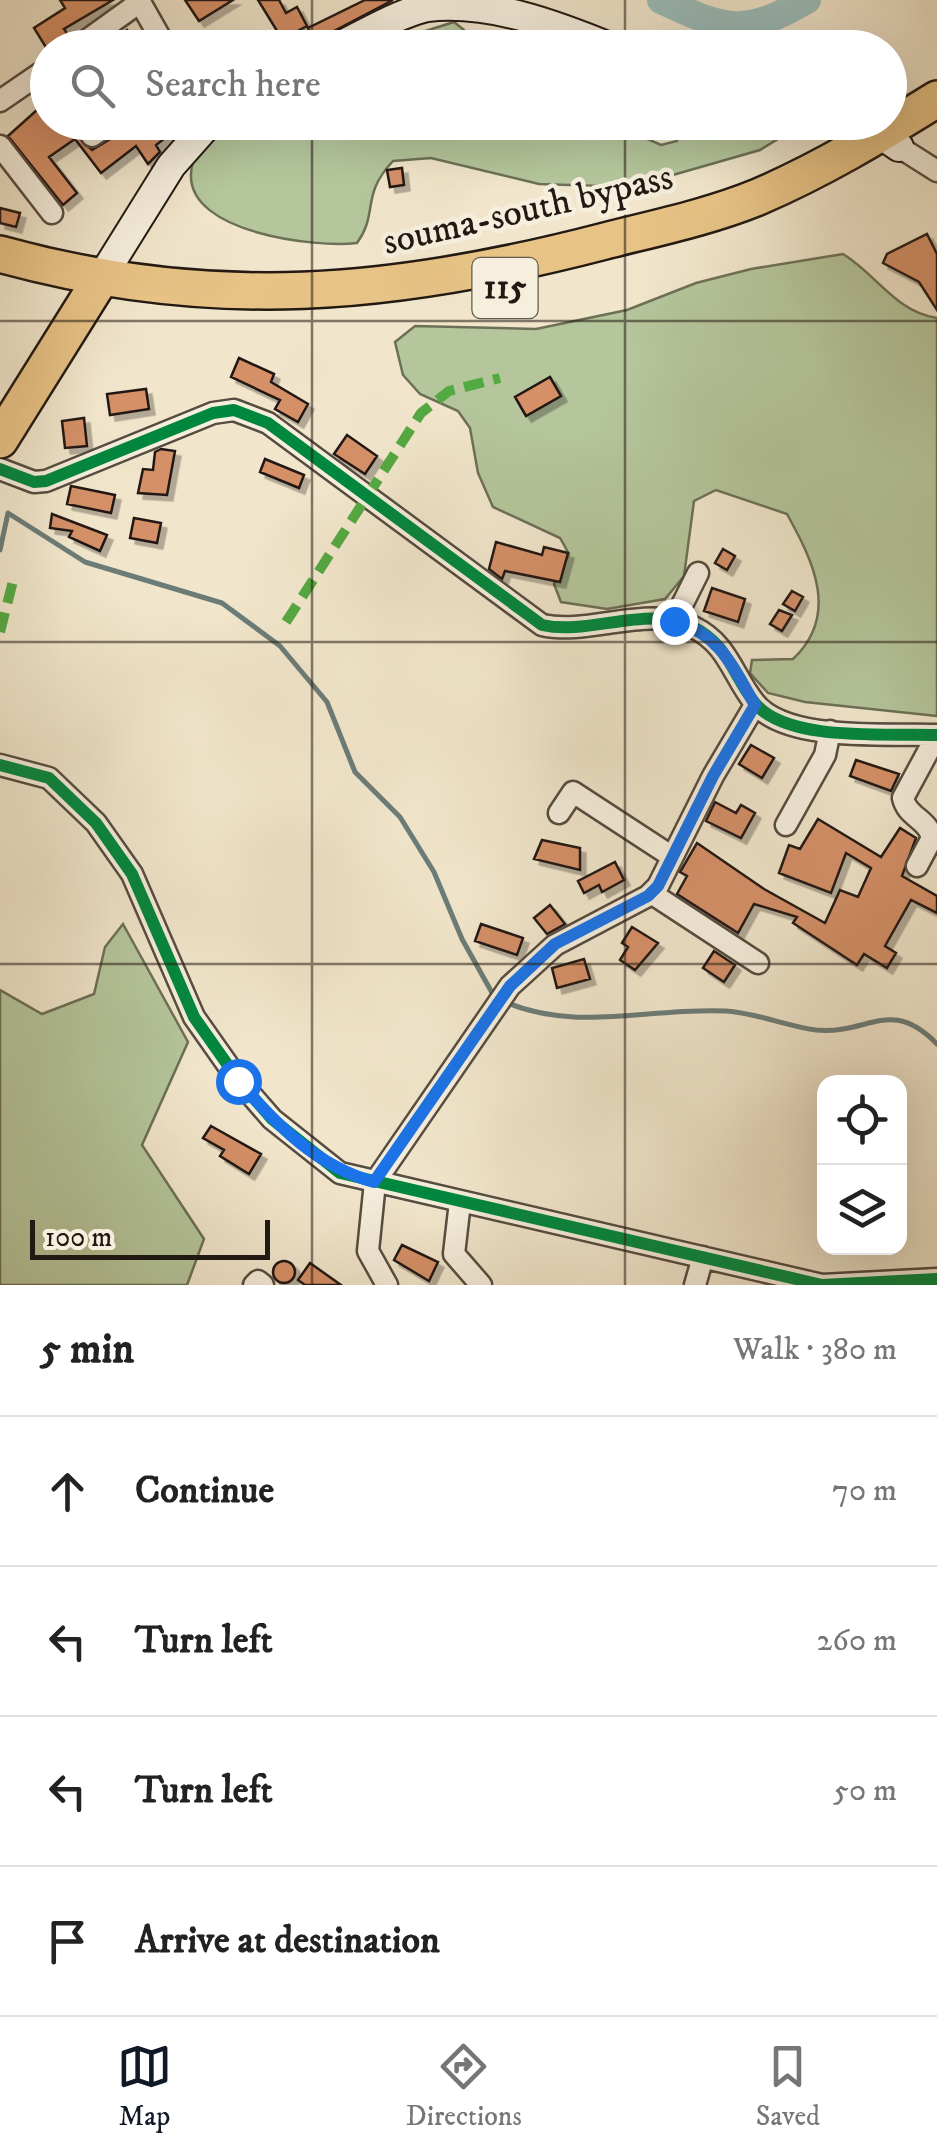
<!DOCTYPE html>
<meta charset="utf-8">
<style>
body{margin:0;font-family:"IM FELL DW Pica",serif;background:#f6f6f6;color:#222}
.controls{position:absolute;right:30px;bottom:30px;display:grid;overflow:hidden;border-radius:20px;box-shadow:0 10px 40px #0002}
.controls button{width:90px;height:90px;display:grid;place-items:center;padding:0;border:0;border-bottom:2px solid #e0e0e0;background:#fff;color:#222;font:50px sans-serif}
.scale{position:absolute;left:30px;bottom:25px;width:240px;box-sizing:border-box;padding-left:10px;border:5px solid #221912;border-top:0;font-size:28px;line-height:35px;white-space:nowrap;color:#221912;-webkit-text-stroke:8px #f6efde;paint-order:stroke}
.stop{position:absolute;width:30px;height:30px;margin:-22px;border:8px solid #1a73e8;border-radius:50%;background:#fff}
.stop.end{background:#1a73e8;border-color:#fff;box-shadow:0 2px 10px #0008}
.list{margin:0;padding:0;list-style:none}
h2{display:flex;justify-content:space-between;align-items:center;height:130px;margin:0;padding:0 40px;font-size:42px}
h2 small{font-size:32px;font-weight:400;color:#767676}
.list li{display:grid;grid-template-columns:65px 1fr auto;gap:30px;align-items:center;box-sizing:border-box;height:150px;padding:0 40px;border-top:2px solid #e0e0e0}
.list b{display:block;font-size:38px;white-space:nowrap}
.list em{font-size:32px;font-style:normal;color:#767676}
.icon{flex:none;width:55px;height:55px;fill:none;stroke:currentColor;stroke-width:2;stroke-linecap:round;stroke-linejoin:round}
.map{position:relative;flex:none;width:937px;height:1285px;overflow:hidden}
.search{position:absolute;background:#fff;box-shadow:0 10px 40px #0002;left:30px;right:30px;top:30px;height:110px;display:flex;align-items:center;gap:25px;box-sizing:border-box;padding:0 35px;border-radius:55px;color:#767676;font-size:38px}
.sheet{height:730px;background:#fff}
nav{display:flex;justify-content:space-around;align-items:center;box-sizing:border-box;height:140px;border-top:2px solid #e0e0e0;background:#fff;font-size:28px;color:#767676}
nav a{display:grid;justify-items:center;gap:5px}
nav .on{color:#111827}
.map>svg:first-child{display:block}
</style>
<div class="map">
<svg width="937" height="1285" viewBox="0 0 937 1285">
<defs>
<filter id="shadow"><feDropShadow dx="5.5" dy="5.5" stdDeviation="0" flood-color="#0004"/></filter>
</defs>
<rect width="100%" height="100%" fill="#f1e6cc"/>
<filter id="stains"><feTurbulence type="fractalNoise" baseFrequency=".002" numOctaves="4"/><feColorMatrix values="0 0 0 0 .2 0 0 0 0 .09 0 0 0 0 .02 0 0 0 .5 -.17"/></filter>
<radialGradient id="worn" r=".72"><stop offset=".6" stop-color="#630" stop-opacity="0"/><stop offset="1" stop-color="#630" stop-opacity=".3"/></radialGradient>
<path fill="#b5c69c" stroke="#6c7057" stroke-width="2.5" d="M454,22L464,30L467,47H375Z
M224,123H624L636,134L661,145L677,141L686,123H787L794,129L760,150L631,187L539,184L431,158L393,161C360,196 379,213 357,243C316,248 188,233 191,174C191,152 210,137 224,123Z
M843,254C877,275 896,312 937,318V716L805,702L768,693L750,673L752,660L793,659C840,615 813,561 787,514L716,490L694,501L684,576L665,599L607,609L561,602L554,584L569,554L560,538L493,507L478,473L470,428L458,411L420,394L403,375L395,342L415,326L536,329L627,310L696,283L751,269Z
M123,924L188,1042L142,1145L204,1239L187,1285H0V990L42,1014L94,994L105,947Z"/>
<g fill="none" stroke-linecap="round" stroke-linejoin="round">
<path stroke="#6b7c78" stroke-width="5" d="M0,550L8,513L85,562L222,603L280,646L327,702L355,772L400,817L434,872L462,939L495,998
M505,1002C579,1033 649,1007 726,1011C757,1013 786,1026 816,1030C869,1035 890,996 937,1044"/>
<path stroke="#9bbebc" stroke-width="28" d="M661,0C726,30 743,37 807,0"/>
</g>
<path fill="#d59068" stroke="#221912" stroke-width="2.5" filter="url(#shadow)" d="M60,0H113L64,29L68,35L47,49L34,28L65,8Z
M185,0H233L199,21Z
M258,0H279L286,13L297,7L307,26L282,39Z
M365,0H393L315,41L308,28Z
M127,30L139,48H102Z
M48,100V122H87L79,138L92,150L120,133L126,122H186L156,145L160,152L148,164L136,146L101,173L75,139L49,157L77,193L63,205L8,136Z
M402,168L404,185L390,187L387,170Z
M0,208L20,213L16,227L0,223Z
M927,234L937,254V310L919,282L883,263L887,254Z
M239,358L274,374L271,382L308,404L298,422L275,409L280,400L231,377Z
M550,377L561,396L526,416L515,397Z
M146,389L149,409L110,415L107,394Z
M84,418L87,446L65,448L62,421Z
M347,435L377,456L365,474L334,454Z
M161,449L175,451L167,495L138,493L143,469L153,470L155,452Z
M265,459L304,475L299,488L260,472Z
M71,486L115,495L111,513L67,504Z
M52,514L107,535L100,551L69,537L72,531L50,528Z
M134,518L161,523L157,543L130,538Z
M496,542L542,555L544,547L568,553L560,582L505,571L502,579L489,569Z
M723,549L735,556L727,570L715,563Z
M712,588L745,599L738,622L704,611Z
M792,591L803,597L795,611L783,604Z
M779,610L792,615L782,631L770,624Z
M751,745L774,758L762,778L739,764Z
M856,760L899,774L891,791L850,776Z
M715,802L736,813L741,805L755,813L741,838L706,821Z
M818,819L881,857L900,828L916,838L902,876L937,896V913L911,900L885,946L896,953L887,968L864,954L857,965L793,923L797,917L754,904L738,933L677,894L687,876L680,872L697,843L764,889L825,923L840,890L858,897L871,868L846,853L831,893L779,873L789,845L800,849Z
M542,840L580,848V870L534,859Z
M615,862L624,880L602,892L599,885L584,893L578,881Z
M550,905L565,924L547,934L534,918Z
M481,924L523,938L517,955L475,941Z
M632,927L658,943L635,970L620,960L628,947L622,943Z
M714,951L735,965L724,982L703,968Z
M584,959L590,979L557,988L552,968Z
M211,1126L261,1154L249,1174L220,1156L224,1150L203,1138Z
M402,1245L438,1262L429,1281L394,1260Z
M273 1272a11 11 0 1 1 22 0a11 11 0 1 1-22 0Z
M310,1263L341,1285H305L298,1280Z"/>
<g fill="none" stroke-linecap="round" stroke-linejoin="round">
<defs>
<path id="street" d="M76,48L140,2L166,48
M0,101L48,68
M92,136L112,122
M0,146L52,213
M899,147L937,171
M0,469L34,482L46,481L213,413L234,410L268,423L542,625C590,636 647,604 693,627C728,644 732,674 754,702C785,743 889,733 937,735
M674,621L698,573
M0,765L49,778L96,823L132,874L194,1017L239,1081L272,1119L340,1173L822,1285L937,1279
M559,813L573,792L671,856
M786,825L825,755L830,731
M917,866L932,838C928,819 907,817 903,798L937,735
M651,893L758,963
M460,1202L454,1254L481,1285
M254,1285L258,1281L263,1285
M387,1285L368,1251L375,1182L510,986L555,945L648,896L658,886L713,776L755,705
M695,1285L703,1257"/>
<path id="secondary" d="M336,48C366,33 395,15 427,7C490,0 556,25 612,48
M863,122L899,147
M100,280L171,166L210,122"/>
<path id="highway" d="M0,254C213,313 394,296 605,241C656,228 709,217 758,197C821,170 879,135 937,99
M0,440L100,280"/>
</defs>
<use href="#street" stroke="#564c40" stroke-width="25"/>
<use href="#secondary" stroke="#221912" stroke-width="32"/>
<use href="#highway" stroke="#221912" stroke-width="40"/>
<use href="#street" stroke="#f6efde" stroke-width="20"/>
<use href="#secondary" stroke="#f6efde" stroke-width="28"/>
<use href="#highway" stroke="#e8c386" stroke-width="35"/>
<path stroke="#53a942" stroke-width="10" stroke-dasharray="20 10" stroke-linecap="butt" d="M286,622L421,413L449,391L500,378
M0,632L13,581"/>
<defs>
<path id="cycleway" d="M0,469L34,482L46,481L213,413L234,410L268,423L542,625C590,636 647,604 693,627C728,644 732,674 754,702C785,743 889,733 937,735
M0,765L49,778L96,823L132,874L194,1017L239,1081L272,1119L340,1173L822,1285L937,1279"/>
</defs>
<use href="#cycleway" stroke="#f6efde" stroke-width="19"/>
<use href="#cycleway" stroke="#00873e" stroke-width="12"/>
</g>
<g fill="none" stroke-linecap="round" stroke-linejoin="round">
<path stroke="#1a73e8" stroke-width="12" d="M238,1081C277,1125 316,1166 374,1182L510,986L555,944L648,896L658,886L713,776L755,705C733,667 720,634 674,621"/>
</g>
<path fill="none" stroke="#221912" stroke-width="2.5" stroke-opacity="0.55" d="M312,0V48M625,0V48M312,122V1285M625,122V1285M0,321H937M0,642H937M0,964H937"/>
<g text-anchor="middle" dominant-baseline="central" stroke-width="9" stroke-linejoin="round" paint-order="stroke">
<rect fill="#f6efde" stroke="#62594f" stroke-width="2.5" x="472.5" y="258" width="65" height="60" rx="8"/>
<g font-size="35" font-weight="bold" fill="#221912">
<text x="505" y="288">115</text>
</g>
<g font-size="38" fill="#221912" stroke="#f6efde">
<text transform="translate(528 210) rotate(-13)">souma-south bypass</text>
</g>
</g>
<rect width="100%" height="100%" filter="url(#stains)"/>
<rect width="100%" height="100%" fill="url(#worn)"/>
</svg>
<div class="controls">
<button><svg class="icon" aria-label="locate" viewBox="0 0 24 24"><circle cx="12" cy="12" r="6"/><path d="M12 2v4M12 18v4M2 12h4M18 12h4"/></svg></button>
<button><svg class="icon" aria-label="layers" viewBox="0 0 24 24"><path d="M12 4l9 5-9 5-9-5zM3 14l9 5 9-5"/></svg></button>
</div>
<div class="scale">100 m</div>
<div class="stop" style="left:238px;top:1081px"></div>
<div class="stop end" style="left:674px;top:621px"></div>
<div class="search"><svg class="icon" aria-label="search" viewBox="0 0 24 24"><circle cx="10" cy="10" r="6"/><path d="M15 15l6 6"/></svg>Search here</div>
</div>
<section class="sheet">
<h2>5 min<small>Walk · 380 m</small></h2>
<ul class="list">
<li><svg class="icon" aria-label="ahead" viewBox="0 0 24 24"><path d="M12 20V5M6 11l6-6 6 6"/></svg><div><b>Continue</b></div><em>70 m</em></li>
<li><svg class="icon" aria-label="left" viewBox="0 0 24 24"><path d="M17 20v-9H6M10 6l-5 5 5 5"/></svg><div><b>Turn left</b></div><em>260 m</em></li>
<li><svg class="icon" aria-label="left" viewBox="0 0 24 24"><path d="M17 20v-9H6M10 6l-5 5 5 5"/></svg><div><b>Turn left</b></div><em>50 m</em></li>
<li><svg class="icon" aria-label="arrive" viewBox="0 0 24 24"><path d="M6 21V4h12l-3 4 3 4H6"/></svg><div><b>Arrive at destination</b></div></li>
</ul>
</section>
<nav>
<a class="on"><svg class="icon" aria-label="map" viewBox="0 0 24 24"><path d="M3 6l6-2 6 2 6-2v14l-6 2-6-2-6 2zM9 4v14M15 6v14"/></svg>Map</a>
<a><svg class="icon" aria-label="directions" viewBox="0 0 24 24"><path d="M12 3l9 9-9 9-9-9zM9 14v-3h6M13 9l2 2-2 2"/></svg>Directions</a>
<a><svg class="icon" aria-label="saved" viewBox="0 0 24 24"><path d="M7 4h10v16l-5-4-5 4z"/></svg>Saved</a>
</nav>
